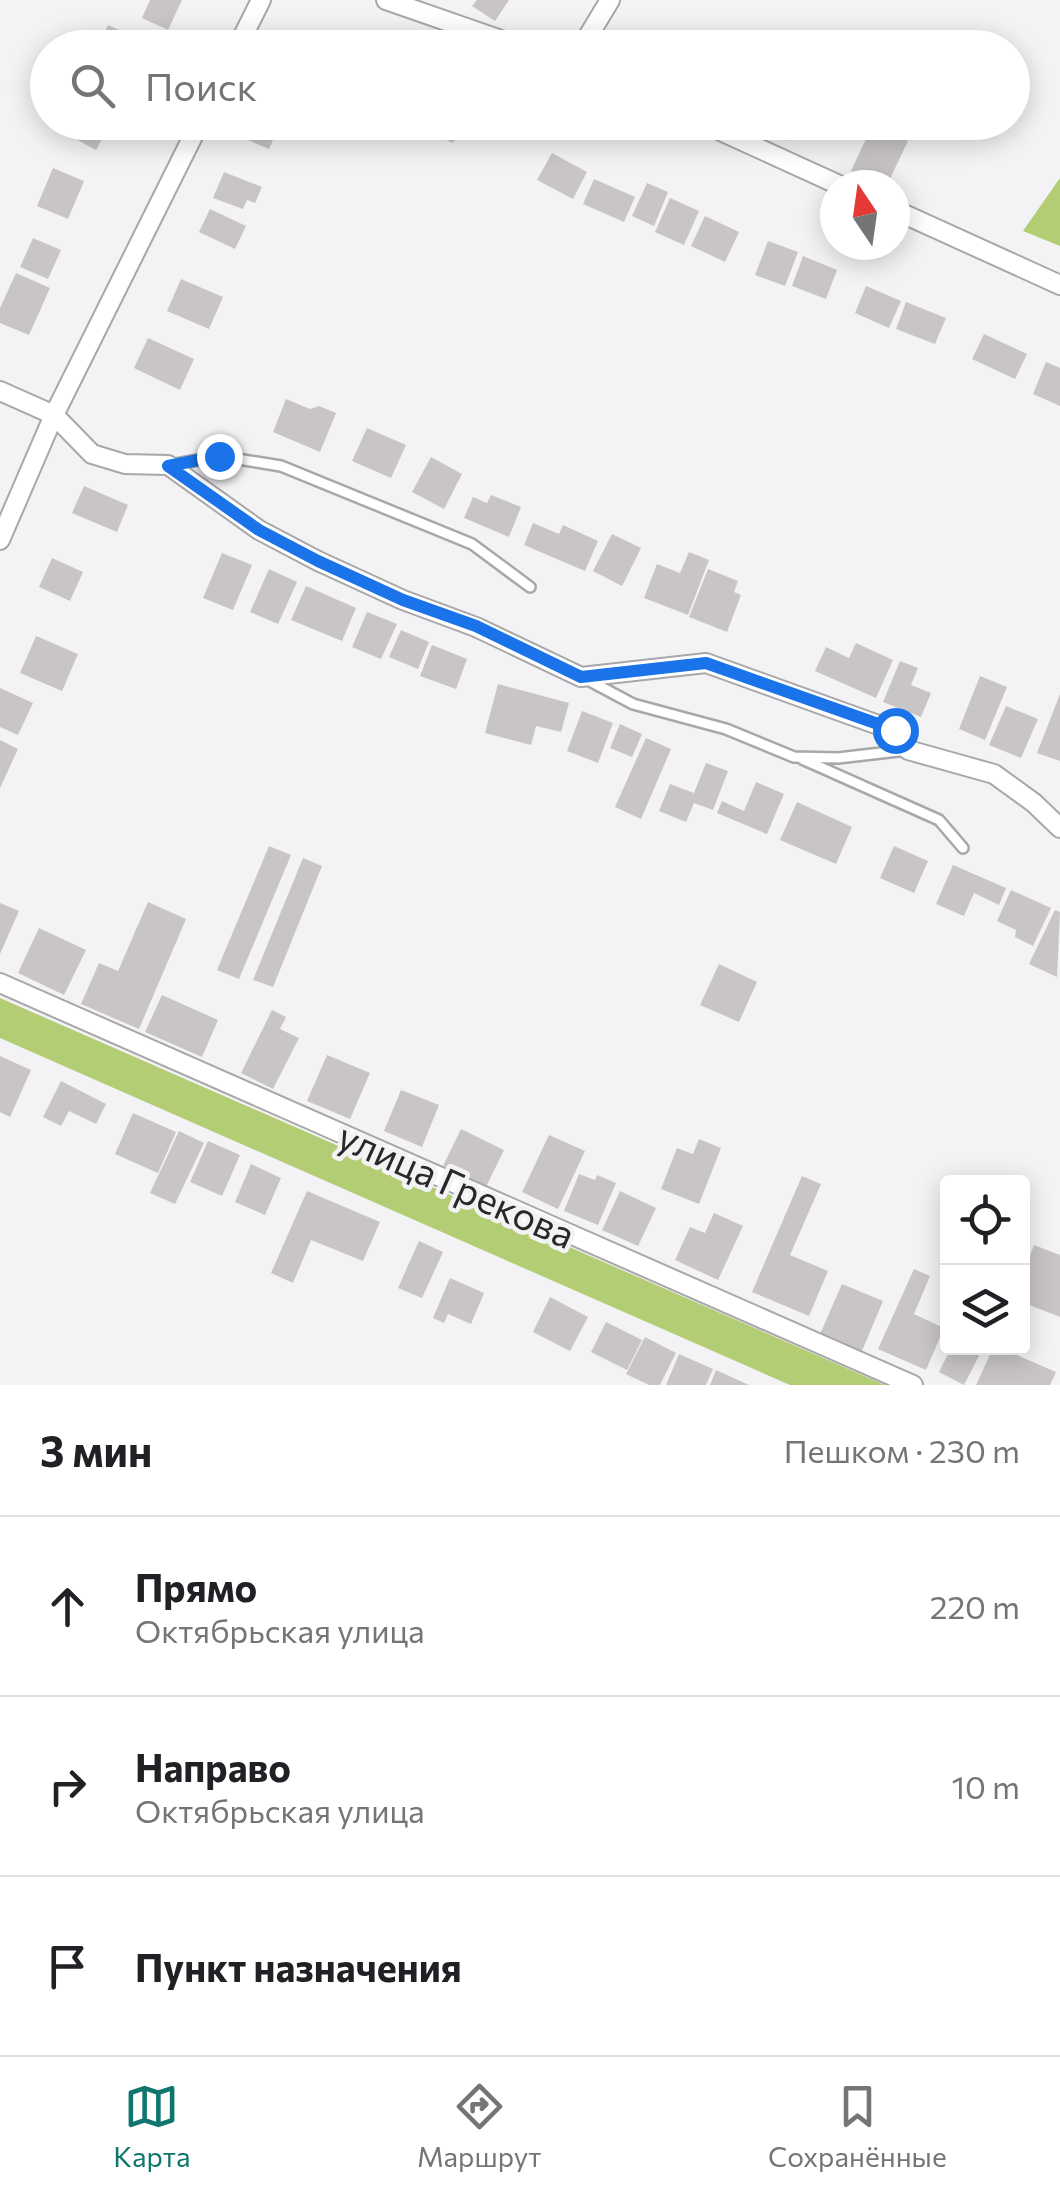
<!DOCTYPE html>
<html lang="ru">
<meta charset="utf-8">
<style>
body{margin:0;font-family:Commissioner,sans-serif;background:#f6f6f6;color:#202124}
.controls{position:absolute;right:30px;bottom:30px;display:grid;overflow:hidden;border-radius:10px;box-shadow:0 5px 25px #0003}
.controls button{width:90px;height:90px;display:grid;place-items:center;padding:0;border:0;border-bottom:2px solid #e0e0e0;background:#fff;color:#202124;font:50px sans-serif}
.compass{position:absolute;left:820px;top:170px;width:90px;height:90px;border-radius:50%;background:#fff;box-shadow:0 5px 25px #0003;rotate:347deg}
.stop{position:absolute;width:30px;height:30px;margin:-22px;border:8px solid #1a73e8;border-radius:50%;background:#fff}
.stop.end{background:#1a73e8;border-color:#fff;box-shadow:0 2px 10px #0008}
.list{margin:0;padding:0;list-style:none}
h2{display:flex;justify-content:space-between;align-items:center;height:130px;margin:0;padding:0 40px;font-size:42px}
h2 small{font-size:32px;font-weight:400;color:#757577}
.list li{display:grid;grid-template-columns:65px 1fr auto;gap:30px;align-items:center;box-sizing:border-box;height:180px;padding:0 40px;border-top:2px solid #e0e0e0}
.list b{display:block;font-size:38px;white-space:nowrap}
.list p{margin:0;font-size:32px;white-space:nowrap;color:#757577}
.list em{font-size:32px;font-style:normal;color:#757577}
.icon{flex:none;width:55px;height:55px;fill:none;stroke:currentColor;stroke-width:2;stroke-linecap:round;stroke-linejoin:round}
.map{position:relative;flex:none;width:1060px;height:1385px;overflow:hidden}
.search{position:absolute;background:#fff;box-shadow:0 5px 25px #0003;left:30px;right:30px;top:30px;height:110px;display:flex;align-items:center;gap:25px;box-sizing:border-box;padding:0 35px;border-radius:55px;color:#757577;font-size:38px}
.sheet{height:670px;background:#fff}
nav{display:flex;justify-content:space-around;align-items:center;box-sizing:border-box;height:140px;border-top:2px solid #e0e0e0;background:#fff;font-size:28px;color:#757577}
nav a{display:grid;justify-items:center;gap:5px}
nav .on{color:#0f766e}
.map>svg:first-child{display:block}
</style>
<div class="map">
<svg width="1060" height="1385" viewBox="0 0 1060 1385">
<rect width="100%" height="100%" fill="#f3f3f6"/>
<path fill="#b3cd74" d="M1060,178V246L1023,231Z
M0,998L885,1385H790L0,1038Z"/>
<path fill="#c8c5c4" d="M150,0H182L168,30L142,18Z
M477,0H509L495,21L472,6Z
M108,25L159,48H104L106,42L101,40Z
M285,31L314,44L312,48H277Z
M77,122H103L109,126L96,150L70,136Z
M241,122H281L269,149L236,135Z
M411,122H463L453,143Z
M757,122H798L790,141L756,125Z
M949,122H976L972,133Z
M873,124L908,141L887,185L851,171Z
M552,153L587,172L573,199L537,180Z
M53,168L84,181L68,219L37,206Z
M224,172L262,187L255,203L247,200L243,209L213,198Z
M594,179L635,197L624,222L583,204Z
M647,183L668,192L654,226L632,216Z
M670,198L699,211L684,245L655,232Z
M210,209L246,226L235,249L199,232Z
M705,216L739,232L725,262L691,246Z
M33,238L61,250L48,279L20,267Z
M768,241L798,252L785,286L755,275Z
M803,256L837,270L826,299L792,286Z
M16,273L50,288L29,335L0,323V308Z
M181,279L223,297L209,329L167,311Z
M866,286L901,301L889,328L855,313Z
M906,302L946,318L935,344L896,329Z
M984,334L1027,354L1015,379L972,359Z
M148,338L194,359L180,390L134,368Z
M1046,362L1060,368V406L1033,394Z
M286,399L310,409L319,406L336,413L320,452L273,432Z
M367,428L406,445L391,478L352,461Z
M431,457L462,474L444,509L412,492Z
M84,486L128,505L117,532L72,513Z
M491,495L521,507L509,537L464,518L473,497L487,503Z
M533,523L559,534L563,525L598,541L585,571L524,545Z
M612,534L641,548L622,586L593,571Z
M689,552L709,560L688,615L644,598L657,564L680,573Z
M222,553L252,565L233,610L203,598Z
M52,558L83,572L70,601L39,587Z
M269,569L297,582L278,624L250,612Z
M708,569L738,581L734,592L741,595L727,632L689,617Z
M306,586L356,608L342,641L291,620Z
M367,612L397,624L381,659L352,647Z
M401,630L429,642L418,669L389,657Z
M36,636L78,654L62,691L20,673Z
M856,643L893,660L876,698L815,671L826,647L849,658Z
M432,645L467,659L456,689L420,676Z
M900,661L918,668L911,685L931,693L921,717L883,702Z
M980,676L1007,687L985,740L959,729Z
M498,684L569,703L561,732L536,726L531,745L485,733Z
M0,688L33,703L18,735L0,727Z
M1060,694V761L1037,753Z
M1006,706L1038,719L1021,758L989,745Z
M582,711L613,723L598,763L567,751Z
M620,724L642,734L632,757L610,748Z
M646,738L671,749L641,819L615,807Z
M0,740L18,749L0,788Z
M706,763L728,771L713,810L694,803L686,822L659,811L670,784L694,793Z
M756,782L784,794L767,834L717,813L722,801L744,811Z
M797,802L852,827L836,864L780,840Z
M269,846L291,855L239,979L217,970Z
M894,846L928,861L914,893L880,878Z
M303,858L322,866L273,987L253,980Z
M953,865L1006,888L999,905L974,893L964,916L936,904Z
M1011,890L1051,908L1033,946L1015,937L1016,930L997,921Z
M148,902L186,919L139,1029L81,1004L99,963L118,971Z
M0,903L19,911L0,954Z
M1055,910L1060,912L1057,977L1029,964Z
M39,928L86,950L64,995L18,973Z
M719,964L757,982L739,1022L700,1005Z
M162,995L218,1020L202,1057L145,1032Z
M272,1010L286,1017L280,1029L299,1038L273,1089L241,1073Z
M327,1055L370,1073L350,1119L307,1101Z
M0,1056L31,1070L10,1117L0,1112Z
M61,1081L106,1104L96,1124L69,1111L61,1126L43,1117Z
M401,1090L439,1105L422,1147L384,1131Z
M133,1113L176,1132L158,1173L115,1154Z
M461,1129L504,1150L486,1187L443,1166Z
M179,1131L204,1143L175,1204L150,1193Z
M549,1135L585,1151L558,1209L522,1192Z
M699,1139L721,1148L699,1204L661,1189L677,1148L693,1154Z
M208,1141L240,1155L222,1196L190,1182Z
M251,1164L281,1178L265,1215L235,1202Z
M579,1174L595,1180L597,1175L616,1183L598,1225L564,1211Z
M802,1176L821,1184L790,1255L828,1271L809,1316L752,1292Z
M307,1191L380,1222L363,1261L311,1240L293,1283L271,1273Z
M620,1191L656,1208L638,1246L602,1230Z
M714,1213L743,1226L718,1280L675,1260L690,1227L705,1233Z
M419,1241L443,1252L422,1298L398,1288Z
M1034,1245L1060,1255V1317L1022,1302V1276Z
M914,1269L930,1276L914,1314L944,1328L926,1370L878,1349Z
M450,1278L484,1293L471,1324L448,1314L444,1323L433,1318Z
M842,1284L883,1301L862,1351L820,1334Z
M550,1297L588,1317L570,1351L533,1332Z
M606,1322L642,1340L627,1370L591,1352Z
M645,1337L676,1353L660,1385H649L626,1374Z
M951,1348H983L964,1385L939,1372Z
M993,1348H1000L1056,1372L1050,1385H976Z
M679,1354L713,1369L706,1385H666Z
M716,1370L749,1385H710Z"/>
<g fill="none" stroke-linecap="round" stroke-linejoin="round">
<defs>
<path id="lane" d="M171,465L219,456L281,466L472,544L530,587
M588,680L633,704L726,729L794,757L838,758L907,750
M802,759L939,820L963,848"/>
<path id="street" d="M386,0L524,48
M237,48L261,0
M581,48L610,0
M701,122L839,185
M895,210L1060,285
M0,391L54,415L92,454L125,464L168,465L259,530L318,561L403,600L476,627L581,677L706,663L895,731L908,750L994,774L1034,803L1060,828
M0,540L54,415L200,122
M0,983L913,1385"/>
</defs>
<use href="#lane" stroke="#a8a8aa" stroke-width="14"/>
<use href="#street" stroke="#a8a8aa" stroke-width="22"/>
<use href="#lane" stroke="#fff" stroke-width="9"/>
<use href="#street" stroke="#fff" stroke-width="18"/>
</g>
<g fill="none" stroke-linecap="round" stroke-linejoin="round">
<path stroke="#1a73e8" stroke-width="12" d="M219,456L168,466L259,530L318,561L403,600L476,626L581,677L706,663L895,730"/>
</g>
<g text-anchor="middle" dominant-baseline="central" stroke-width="9" stroke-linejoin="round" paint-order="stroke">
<g font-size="38" fill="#282828" stroke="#f3f3f6">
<text transform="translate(457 1184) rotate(24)">улица Грекова</text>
</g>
</g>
</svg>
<div class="controls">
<button><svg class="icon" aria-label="locate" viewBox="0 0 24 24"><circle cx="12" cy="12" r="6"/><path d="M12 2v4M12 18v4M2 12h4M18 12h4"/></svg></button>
<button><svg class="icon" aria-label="layers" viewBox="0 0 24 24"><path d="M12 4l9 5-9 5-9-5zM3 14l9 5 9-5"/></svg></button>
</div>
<svg class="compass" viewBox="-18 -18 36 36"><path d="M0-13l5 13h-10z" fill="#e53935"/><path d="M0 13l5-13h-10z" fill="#757577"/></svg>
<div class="stop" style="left:895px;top:730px"></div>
<div class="stop end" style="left:219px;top:456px"></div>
<div class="search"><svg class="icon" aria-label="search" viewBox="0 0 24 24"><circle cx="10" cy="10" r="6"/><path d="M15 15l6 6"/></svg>Поиск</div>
</div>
<section class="sheet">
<h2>3 мин<small>Пешком · 230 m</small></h2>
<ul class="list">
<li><svg class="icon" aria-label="ahead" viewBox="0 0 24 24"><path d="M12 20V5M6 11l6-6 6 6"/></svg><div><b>Прямо</b><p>Октябрьская улица</p></div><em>220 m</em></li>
<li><svg class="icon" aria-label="right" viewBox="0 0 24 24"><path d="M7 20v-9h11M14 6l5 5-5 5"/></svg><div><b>Направо</b><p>Октябрьская улица</p></div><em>10 m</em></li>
<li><svg class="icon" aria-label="arrive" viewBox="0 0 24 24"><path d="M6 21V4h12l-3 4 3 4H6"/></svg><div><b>Пункт назначения</b></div></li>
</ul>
</section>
<nav>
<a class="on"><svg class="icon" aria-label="map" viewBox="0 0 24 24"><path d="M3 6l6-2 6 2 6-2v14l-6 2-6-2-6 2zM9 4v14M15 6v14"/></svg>Карта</a>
<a><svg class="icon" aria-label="directions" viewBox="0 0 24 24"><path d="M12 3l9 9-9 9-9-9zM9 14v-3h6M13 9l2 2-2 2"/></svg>Маршрут</a>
<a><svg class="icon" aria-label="saved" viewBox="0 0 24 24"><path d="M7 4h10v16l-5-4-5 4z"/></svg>Сохранённые</a>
</nav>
